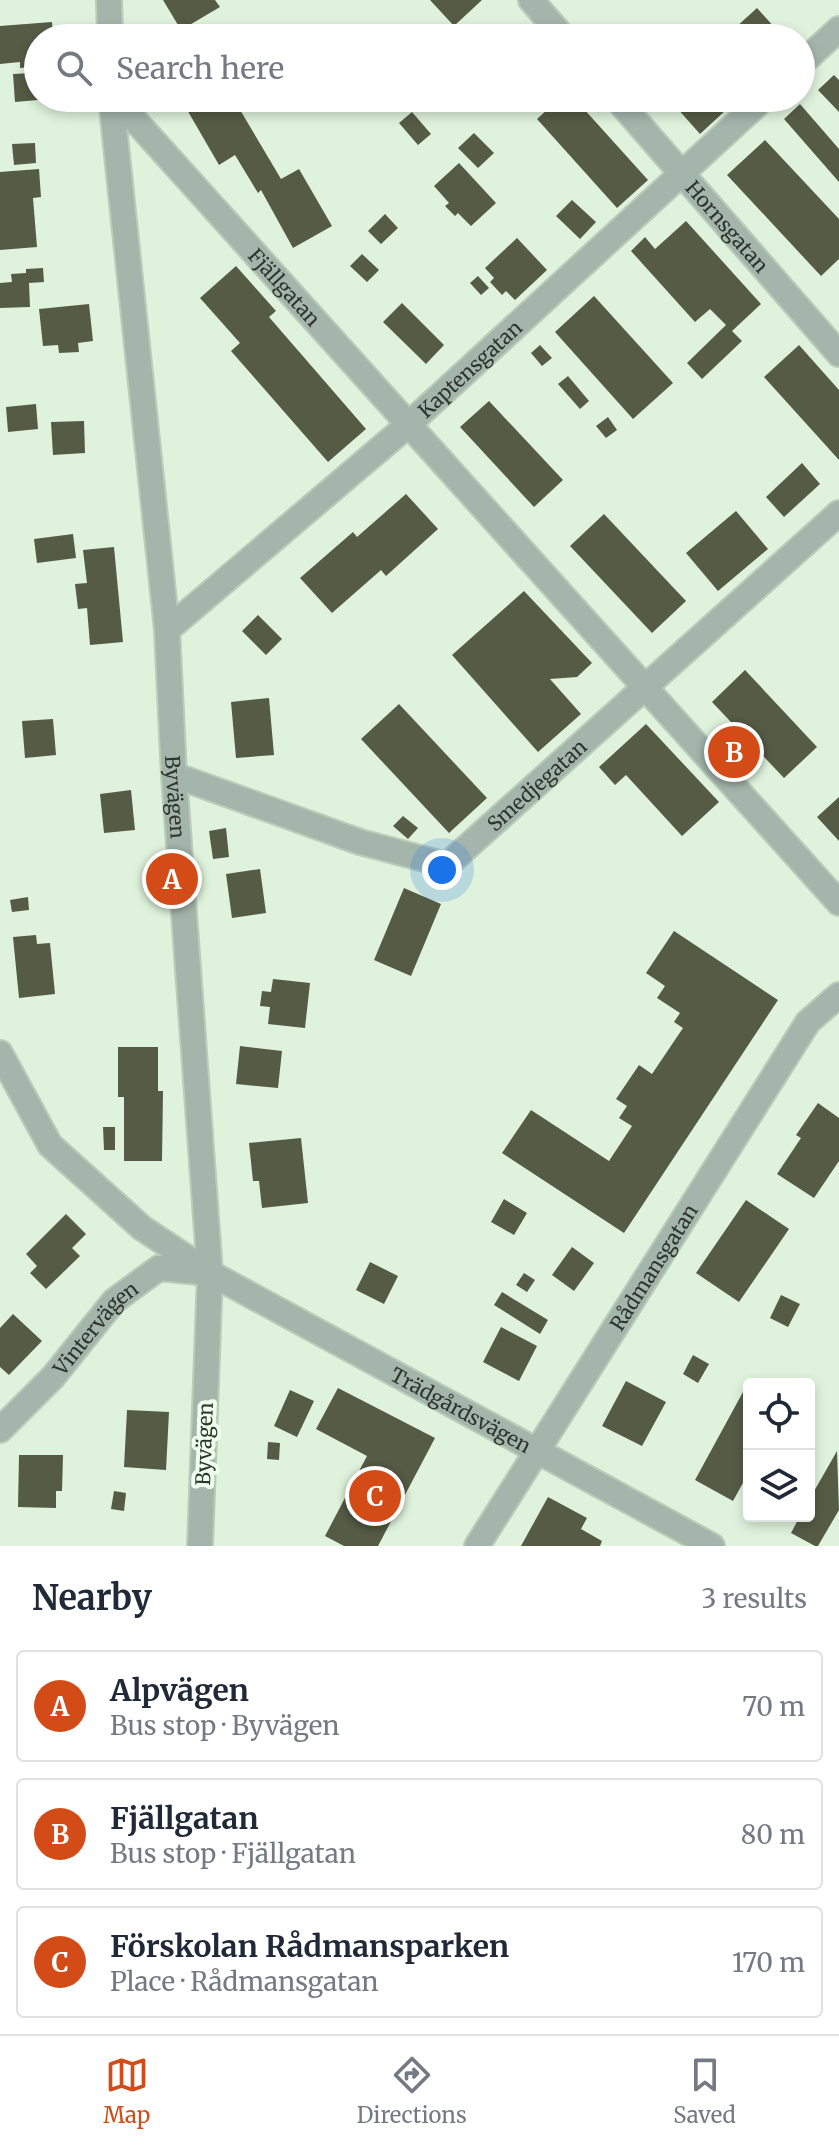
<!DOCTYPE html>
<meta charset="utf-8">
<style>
body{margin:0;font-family:Merriweather,serif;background:#f6f6f7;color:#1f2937}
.controls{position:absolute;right:24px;bottom:24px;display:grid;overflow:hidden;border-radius:8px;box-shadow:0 4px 12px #0003}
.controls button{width:72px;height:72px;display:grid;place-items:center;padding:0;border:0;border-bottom:2px solid #e0e1e3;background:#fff;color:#1f2937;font:40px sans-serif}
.you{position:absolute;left:442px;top:870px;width:28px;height:28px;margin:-20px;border:6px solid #fff;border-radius:50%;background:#1a73e8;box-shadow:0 0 0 12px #1a73e833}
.badge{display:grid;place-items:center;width:52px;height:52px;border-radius:50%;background:#d34c18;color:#fff;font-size:26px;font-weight:700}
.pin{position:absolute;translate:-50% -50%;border:4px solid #fff;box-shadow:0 2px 8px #0006}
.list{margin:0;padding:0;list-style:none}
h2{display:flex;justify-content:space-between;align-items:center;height:104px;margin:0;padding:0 32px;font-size:34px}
h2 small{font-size:26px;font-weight:400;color:#747a83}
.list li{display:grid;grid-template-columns:52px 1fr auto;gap:24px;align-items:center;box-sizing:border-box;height:112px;margin:0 16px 16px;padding:0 16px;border:2px solid #e0e1e3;border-radius:8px}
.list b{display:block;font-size:30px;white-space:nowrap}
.list p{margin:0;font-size:26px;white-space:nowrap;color:#747a83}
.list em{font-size:26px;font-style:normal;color:#747a83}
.icon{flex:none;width:44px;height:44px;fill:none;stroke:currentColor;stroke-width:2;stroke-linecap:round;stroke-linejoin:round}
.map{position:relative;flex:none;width:839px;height:1546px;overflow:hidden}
.search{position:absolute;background:#fff;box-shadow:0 4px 12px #0003;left:24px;right:24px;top:24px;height:88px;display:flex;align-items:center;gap:20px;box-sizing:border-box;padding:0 28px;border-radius:44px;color:#747a83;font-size:30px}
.sheet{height:488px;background:#fff}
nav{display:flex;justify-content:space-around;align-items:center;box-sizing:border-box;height:112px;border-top:2px solid #e0e1e3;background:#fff;font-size:22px;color:#747a83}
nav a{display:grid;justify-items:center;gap:4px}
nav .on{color:#d34c18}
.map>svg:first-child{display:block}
</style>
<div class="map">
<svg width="839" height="1546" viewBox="0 0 839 1546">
<rect width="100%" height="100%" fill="#dff3dc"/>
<path fill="#555b45" d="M163,0H215L220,7L181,30Z
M430,0H482L454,26Z
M757,8L784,38H724Z
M52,22L53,38H38V100L15,102L13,74L32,73V67L20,68V62L0,64V26Z
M834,75L839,80V112L818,90Z
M204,98H233L281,179L299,169L332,226L293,248L261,190L258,193L235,155L219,165L186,108Z
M560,98H574L648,180L617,208L537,119Z
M668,98H739L700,134Z
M800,104L839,149V182L784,119Z
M412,112L431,134L418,145L399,123Z
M474,133L494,153L478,168L458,148Z
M765,140L839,219V259L821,276L727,175Z
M35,143L36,163L14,165L12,144Z
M459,163L496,203L471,226L458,213L455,216L445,206L449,203L434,186Z
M39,169L41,197L33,198L37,247L0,250V172Z
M572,200L596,222L580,239L556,216Z
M385,214L398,228L381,244L368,231Z
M686,221L761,304L732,331L742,341L702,379L687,363L726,325L710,309L695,322L631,251L645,237L655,249Z
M517,238L547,270L515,300L506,291L502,295L490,282L494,278L485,268Z
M362,254L379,270L367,282L350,266Z
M236,266L276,311L269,317L366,429L328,462L231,351L240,343L200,298Z
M43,268L44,282L29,283L30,307L0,308V283L12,282L11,274L26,273V269Z
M478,276L489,288L481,295L470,283Z
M594,296L673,383L633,419L555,332Z
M402,303L444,345L426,364L383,322Z
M89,304L93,341L78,343L79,352L59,353L58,345L43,346L39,309Z
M540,345L552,358L542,366L531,353Z
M799,345L839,390V460L764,377Z
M568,376L589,401L580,409L558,384Z
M489,401L563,480L534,507L460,427Z
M36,404L38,429L8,432L6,407Z
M608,417L617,430L606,438L596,426Z
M84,421L85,453L53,455L51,422Z
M802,463L820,484L784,517L766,497Z
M406,494L438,529L386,576L381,570L332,613L300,578L353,532L357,537Z
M736,511L768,549L718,591L686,553Z
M604,514L686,601L652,633L570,546Z
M73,534L76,558L37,563L34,539Z
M114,547L123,642L90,645L87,608L78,609L75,584L87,583L83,550Z
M524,591L592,663L577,677L550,679L581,714L538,752L452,655Z
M258,615L282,639L266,655L242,631Z
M745,670L817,747L784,778L712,702Z
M269,698L274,755L236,758L231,702Z
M399,704L487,798L449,833L361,739Z
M53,719L56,755L25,758L22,721Z
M646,724L719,802L682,836L626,775L615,785L599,767Z
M131,790L135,830L104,833L100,794Z
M839,797V841L817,817Z
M403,816L418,828L408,839L393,826Z
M226,828L229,857L213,859L209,831Z
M260,869L266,913L232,918L226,874Z
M404,888L441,904L411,976L374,960Z
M28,897L29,910L12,912L10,900Z
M674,931L778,1000L624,1233L502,1153L531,1110L609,1161L632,1126L619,1118L627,1106L616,1099L639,1065L652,1074L683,1028L674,1022L680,1013L657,998L665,986L646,973Z
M36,935L37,944L50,943L55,994L19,998L13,937Z
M273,979L310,983L305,1028L268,1024L270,1007L260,1006L262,991L271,992Z
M240,1046L282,1051L278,1088L236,1084Z
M118,1047H158V1091H163L162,1161H124V1097H118Z
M818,1103L839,1118V1161L814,1198L777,1174L801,1138L796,1135Z
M103,1127H115V1150H104Z
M301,1138L308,1203L262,1208L259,1181H253L249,1143Z
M504,1199L527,1213L514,1235L491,1222Z
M746,1200L789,1229L739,1302L696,1273Z
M66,1214L86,1234L72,1248L80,1256L46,1289L30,1273L37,1266L26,1254Z
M572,1247L594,1263L574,1291L552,1275Z
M370,1262L398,1276L384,1304L356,1290Z
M524,1273L535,1280L527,1292L516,1285Z
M502,1292L548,1320L540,1334L494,1305Z
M781,1295L800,1304L788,1327L770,1318Z
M13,1314L42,1341L9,1375L0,1367V1328Z
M501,1327L537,1346L519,1381L483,1362Z
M693,1355L709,1364L698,1383L683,1374Z
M626,1381L666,1402L642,1446L602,1426Z
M338,1388L435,1438L378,1546H344L325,1536L367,1456L316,1429Z
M290,1390L314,1401L297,1437L274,1426Z
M743,1392L749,1395V1472L733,1501L695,1480Z
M127,1410L169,1412L166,1470L124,1467Z
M268,1442L280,1443L279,1460L267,1459Z
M837,1451L839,1510L818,1546H815L791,1533L800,1516H809V1500Z
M19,1455H63L62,1491H56V1508L18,1507Z
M114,1491L126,1493L124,1511L111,1509Z
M548,1497L587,1518L581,1529L602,1541L600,1546H521Z"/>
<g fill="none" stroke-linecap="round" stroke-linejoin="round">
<defs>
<g id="street">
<path d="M109,0L110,38"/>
<path d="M531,0L564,38"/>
<path d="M801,64L839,29"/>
<path id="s1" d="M111,98L167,630L174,775L210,1273L200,1546"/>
<path id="s2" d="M115,98L839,903"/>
<path id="s3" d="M616,98L839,354"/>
<path id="s4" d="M167,630L408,425L764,98"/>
<path id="s5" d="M174,775L360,842L447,865L839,513"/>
<path id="s6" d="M0,1053L50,1145L142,1228L210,1273L712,1546"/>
<path id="s7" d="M0,1430L53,1377L114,1301L159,1268L208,1273"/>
<path id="s8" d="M477,1546L808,1022L839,995"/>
</g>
</defs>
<use href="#street" stroke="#bbcdb9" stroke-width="28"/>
<use href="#street" stroke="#a4b5ac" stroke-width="24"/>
</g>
<g text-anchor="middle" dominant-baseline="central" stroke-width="8" stroke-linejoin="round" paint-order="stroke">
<g font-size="20" fill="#2d352c" stroke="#efffed">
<text stroke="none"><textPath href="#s3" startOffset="170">Hornsgatan</textPath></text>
<text stroke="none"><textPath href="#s2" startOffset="254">Fjällgatan</textPath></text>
<text stroke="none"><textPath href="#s4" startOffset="400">Kaptensgatan</textPath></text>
<text stroke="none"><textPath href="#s5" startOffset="408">Smedjegatan</textPath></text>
<text stroke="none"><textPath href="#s1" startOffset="702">Byvägen</textPath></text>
<text stroke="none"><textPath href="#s8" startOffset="330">Rådmansgatan</textPath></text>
<text stroke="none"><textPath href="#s7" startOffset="140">Vintervägen</textPath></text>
<text stroke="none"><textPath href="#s6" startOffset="596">Trädgårdsvägen</textPath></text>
<text transform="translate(204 1444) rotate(-88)">Byvägen</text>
</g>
</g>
</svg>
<div class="controls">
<button><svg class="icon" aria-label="locate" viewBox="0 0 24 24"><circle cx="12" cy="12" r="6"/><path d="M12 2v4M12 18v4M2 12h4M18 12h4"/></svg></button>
<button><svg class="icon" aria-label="layers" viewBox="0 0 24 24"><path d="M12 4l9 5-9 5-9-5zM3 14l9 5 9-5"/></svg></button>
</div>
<div class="you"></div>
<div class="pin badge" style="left:172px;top:879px">A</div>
<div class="pin badge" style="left:734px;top:752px">B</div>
<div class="pin badge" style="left:375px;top:1496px">C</div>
<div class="search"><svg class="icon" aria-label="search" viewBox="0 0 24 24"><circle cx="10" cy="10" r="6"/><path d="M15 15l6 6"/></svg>Search here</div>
</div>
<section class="sheet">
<h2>Nearby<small>3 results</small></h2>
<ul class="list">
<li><span class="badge">A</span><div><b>Alpvägen</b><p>Bus stop · Byvägen</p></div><em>70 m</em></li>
<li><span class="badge">B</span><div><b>Fjällgatan</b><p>Bus stop · Fjällgatan</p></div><em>80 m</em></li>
<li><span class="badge">C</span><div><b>Förskolan Rådmansparken</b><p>Place · Rådmansgatan</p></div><em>170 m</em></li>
</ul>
</section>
<nav>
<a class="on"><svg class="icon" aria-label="map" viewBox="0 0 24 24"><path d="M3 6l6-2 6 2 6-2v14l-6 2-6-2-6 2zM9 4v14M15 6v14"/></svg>Map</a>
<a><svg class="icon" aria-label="directions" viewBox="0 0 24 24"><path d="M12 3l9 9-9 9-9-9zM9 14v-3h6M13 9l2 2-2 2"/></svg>Directions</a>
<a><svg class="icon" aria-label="saved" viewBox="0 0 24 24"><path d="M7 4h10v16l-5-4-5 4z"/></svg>Saved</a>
</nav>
